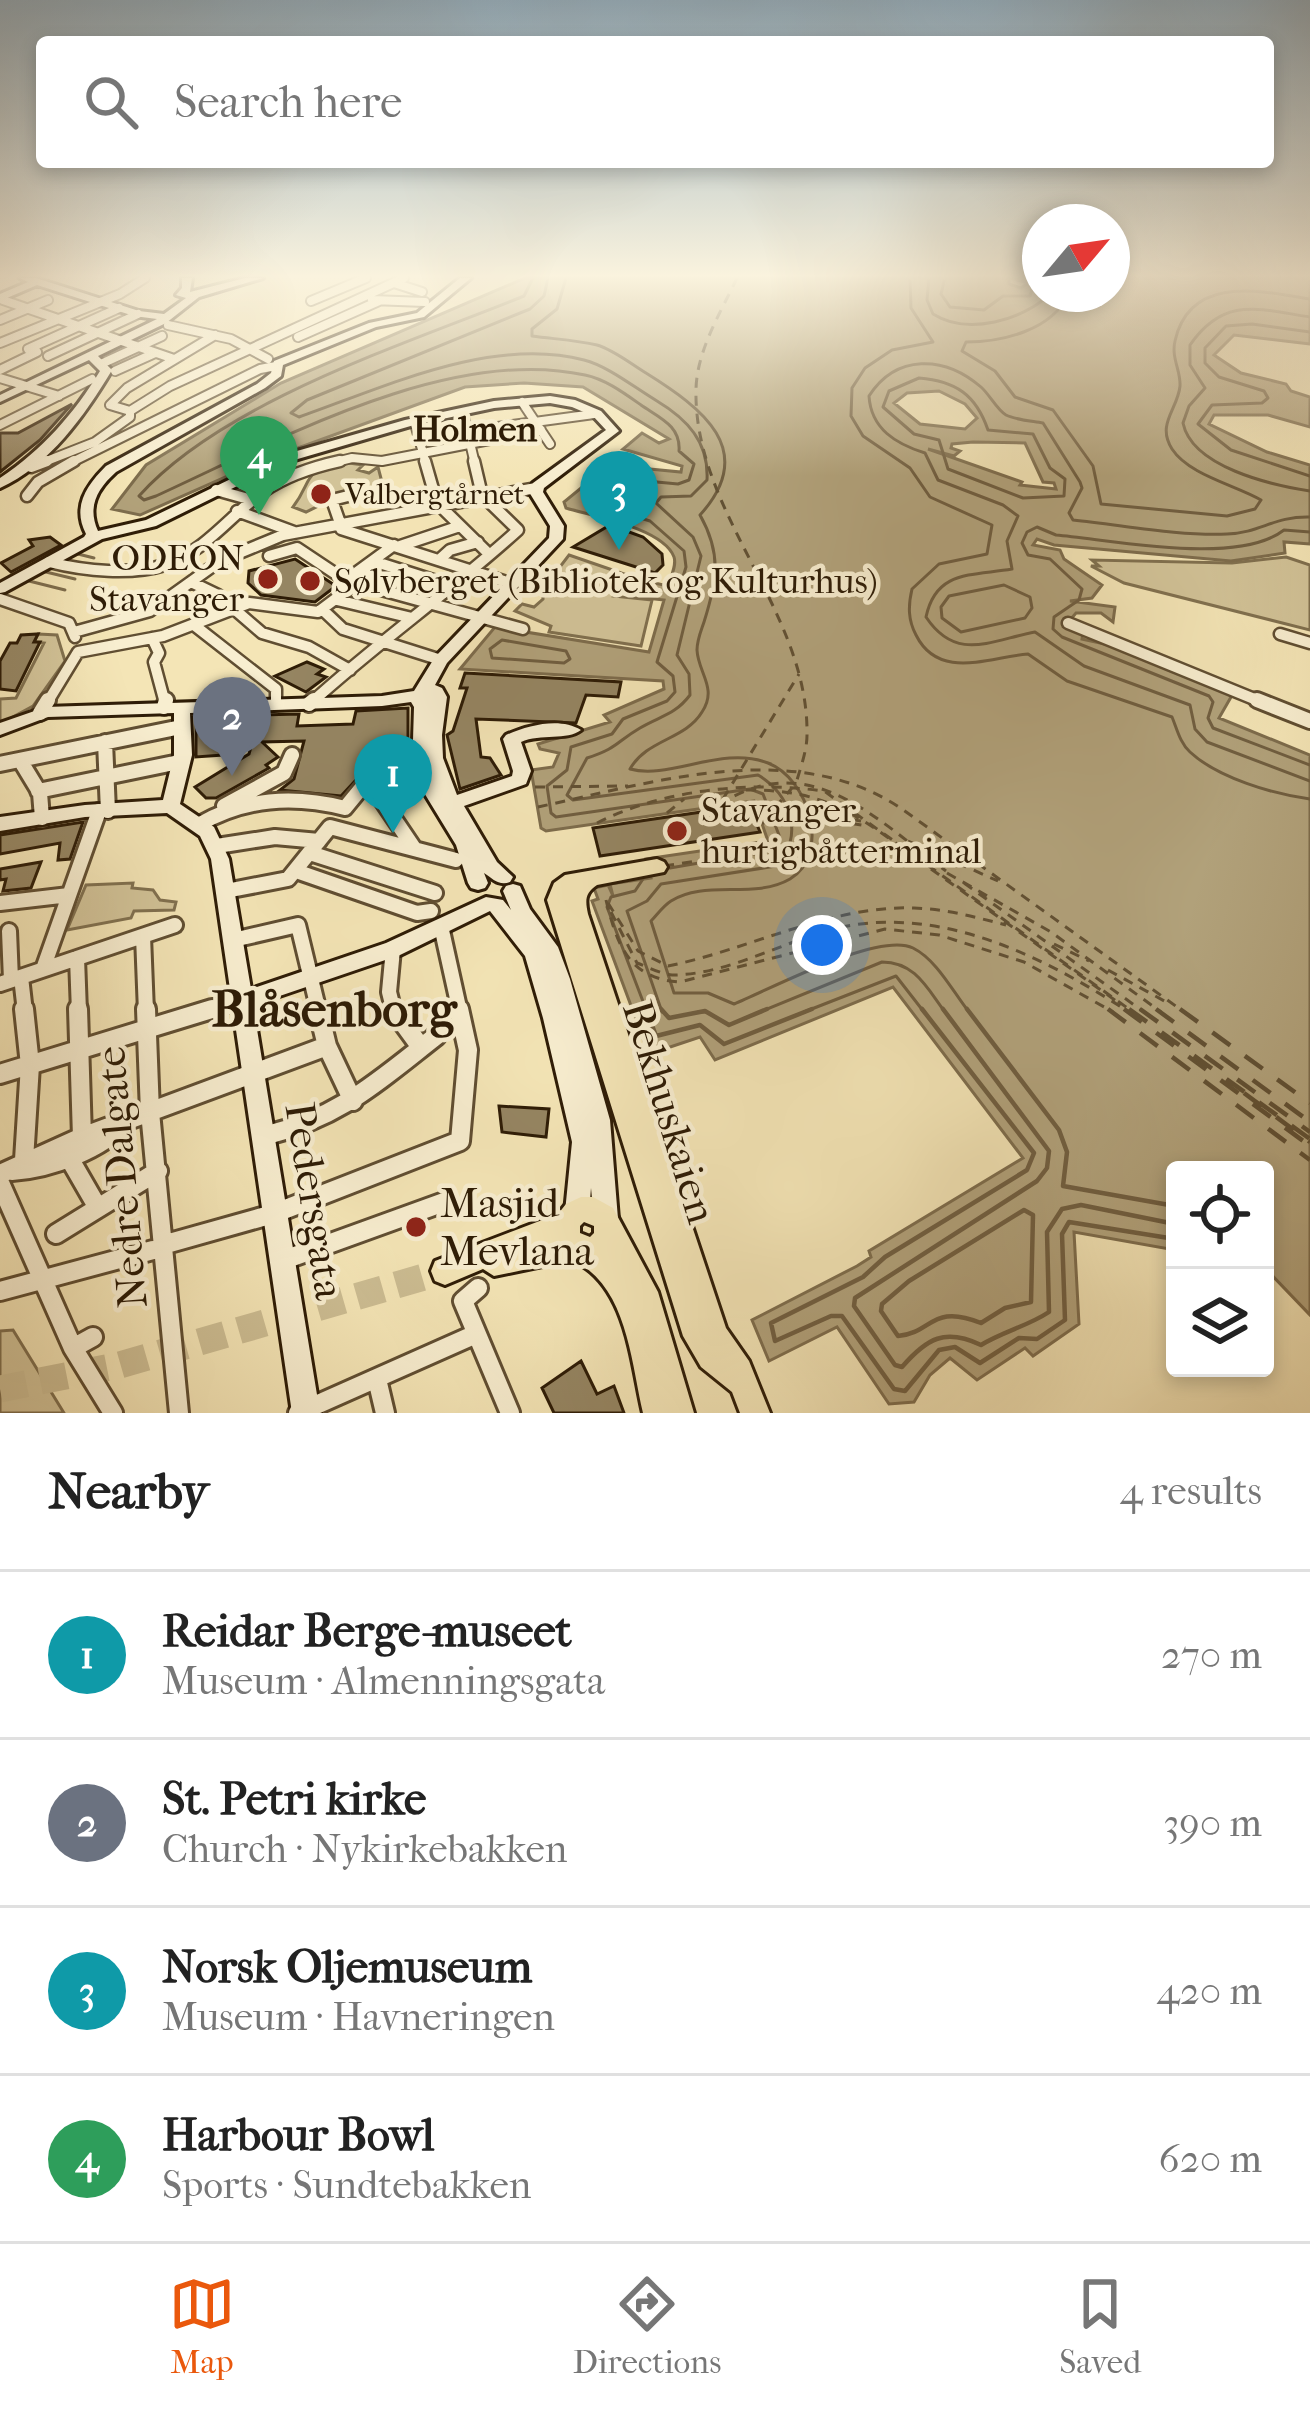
<!DOCTYPE html>
<meta charset="utf-8">
<style>
body{margin:0;font-family:"IM FELL French Canon",serif;background:#f6f6f6;color:#222}
.controls{position:absolute;right:36px;bottom:36px;display:grid;overflow:hidden;border-radius:12px;box-shadow:0 6px 18px #0003}
.controls button{width:108px;height:108px;display:grid;place-items:center;padding:0;border:0;border-bottom:3px solid #e0e0e0;background:#fff;color:#222;font:60px sans-serif}
.compass{position:absolute;left:1022px;top:204px;width:108px;height:108px;border-radius:50%;background:#fff;box-shadow:0 6px 18px #0003;rotate:61deg}
.you{position:absolute;left:822px;top:945px;width:42px;height:42px;margin:-30px;border:9px solid #fff;border-radius:50%;background:#1a73e8;box-shadow:0 0 0 18px #1a73e833}
.badge{display:grid;place-items:center;width:78px;height:78px;border-radius:50%;background:#ea580c;color:#fff;font-size:39px;font-weight:700}
.pin{position:absolute;translate:-50% -99px;filter:drop-shadow(0 3px 6px #0008)}
.pin::after{content:'';position:absolute;top:63px;width:42px;height:36px;background:inherit;clip-path:polygon(0 0,100% 0,50% 100%)}
.list{margin:0;padding:0;list-style:none}
h2{display:flex;justify-content:space-between;align-items:center;height:156px;margin:0;padding:0 48px;font-size:51px}
h2 small{font-size:39px;font-weight:400;color:#767676}
.list li{display:grid;grid-template-columns:78px 1fr auto;gap:36px;align-items:center;box-sizing:border-box;height:168px;padding:0 48px;border-top:3px solid #e0e0e0}
.list b{display:block;font-size:45px;white-space:nowrap}
.list p{margin:0;font-size:39px;white-space:nowrap;color:#767676}
.list em{font-size:39px;font-style:normal;color:#767676}
.icon{flex:none;width:66px;height:66px;fill:none;stroke:currentColor;stroke-width:2;stroke-linecap:round;stroke-linejoin:round}
.map{position:relative;flex:none;width:1310px;height:1413px;overflow:hidden}
.search{position:absolute;background:#fff;box-shadow:0 6px 18px #0003;left:36px;right:36px;top:36px;height:132px;display:flex;align-items:center;gap:30px;box-sizing:border-box;padding:0 42px;border-radius:12px;color:#767676;font-size:45px}
.sheet{height:828px;background:#fff}
nav{display:flex;justify-content:space-around;align-items:center;box-sizing:border-box;height:168px;border-top:3px solid #e0e0e0;background:#fff;font-size:33px;color:#767676}
nav a{display:grid;justify-items:center;gap:6px}
nav .on{color:#ea580c}
.map>svg:first-child{display:block}
</style>
<div class="map">
<svg width="1310" height="1413" viewBox="0 0 1310 1413">
<rect width="100%" height="100%" fill="#f4e5b6"/>
<filter id="stains"><feTurbulence type="fractalNoise" baseFrequency=".00167" numOctaves="4"/><feColorMatrix values="0 0 0 0 .2 0 0 0 0 .09 0 0 0 0 .02 0 0 0 .5 -.17"/></filter>
<radialGradient id="worn" r=".72"><stop offset=".6" stop-color="#630" stop-opacity="0"/><stop offset="1" stop-color="#630" stop-opacity=".3"/></radialGradient>
<path fill="#d2c398" stroke="#80704f" stroke-width="3" d="M342,462L363,465L358,470L369,473L378,467L383,486L339,496L306,512L293,507C314,479 300,473 342,462Z
M569,555L630,576L614,596L652,600L641,646L549,632L551,626L515,611L522,604L534,607L543,599V589Z
M1286,557L1310,565V630L1124,583L1091,566H1099L1092,560L1232,563Z
M38,634L57,635L65,661L33,706L0,724V699L16,698L44,643L34,642Z
M133,883L132,888L153,890L160,900L176,902L174,910L134,911L131,918L67,930L86,885Z
M13,1330L64,1413H0V1331Z"/>
<path fill="#b1a17a" stroke="#7d6c4c" stroke-width="3" fill-rule="evenodd" d="M525,278H1009V284L1021,288L1028,283L1011,278H1040V294H1112V278H1310V344L1234,335L1214,355L1241,373L1286,384L1291,391L1310,397V427L1268,415H1214L1209,424L1267,452L1310,465V544L1284,542L1285,553L1231,561L1054,545L1037,539L1033,545L1060,550L1064,559L1102,585L1092,598L1070,601L1115,607L1113,622L1101,613H1076L1064,627L1083,633L1082,639L1114,646L1226,690L1231,697L1219,718L1310,755V1315L1265,1268V1170H1175V1250L1074,1232L1079,1324L1033,1356L1025,1348L977,1380L950,1358L930,1375L914,1402L889,1404L837,1327L769,1361L752,1320L857,1266L871,1257L869,1251L1023,1158L893,987L715,1060L700,1037L649,1054L592,901L598,899L594,888L608,885L613,896L610,884L651,878L646,859L768,841L754,801L546,831L541,828L531,770L553,767L559,753L540,749L538,744L610,722L604,715L664,689L663,681L460,669L495,627L649,652L664,600L627,596L646,581L668,586C670,578 677,566 674,557C663,528 592,516 566,508L564,502L609,465L681,472L682,466L623,449L642,433L659,443L669,439L583,387L524,383L465,387L257,463L140,515L112,509L146,465L281,383ZM939,391L965,404L977,418L965,429L920,424L894,403L907,393ZM973,442L1025,443L1043,482L1054,483L1056,489L1020,485L1022,482L928,449L954,456L960,451L951,448L952,444Z"/>
<g fill="none" stroke-linecap="round" stroke-linejoin="round">
<path stroke="#705e40" stroke-width="3" d="M533,278L524,296C406,344 224,401 139,496L144,500L156,496C276,441 450,345 585,375C605,379 624,393 641,405C660,418 681,426 679,451L694,464L689,480L678,484L614,478L591,498L595,504L650,521L684,551L686,567L657,662L673,676L675,692L667,701L623,719L612,734L571,747L567,770L547,786L551,813L556,817L750,789L763,794L779,835L774,850L670,868
M548,278L544,296L530,309L307,400L291,413L299,417C385,387 491,336 584,360C608,366 635,388 657,401C687,419 709,442 707,480L691,496L661,497L656,503L693,537L701,556L677,655L689,674L690,695C675,715 660,716 640,728C616,742 618,748 587,758L567,795L573,800L758,775C791,794 805,837 776,866L661,884L647,901L627,911L662,1012
M566,278L557,309L532,329V336C553,339 576,340 597,345C614,350 631,364 646,373C702,408 759,450 700,515C722,554 717,581 704,622C701,631 697,640 697,650C698,673 718,688 702,712C685,740 647,739 630,769C670,780 722,745 768,763C808,778 832,853 790,879C754,900 705,879 671,901C663,906 657,915 651,921L674,993H708L734,1004C771,989 879,931 913,948C937,960 953,992 969,1012
M910,278L911,308L933,342L892,350L865,368L852,388L851,416L863,436L910,468L930,497L992,525L987,554L939,564L912,589C908,606 908,620 916,635C939,681 989,657 1028,654L1067,681L1172,717C1177,729 1180,743 1190,752C1218,778 1273,794 1310,799
M929,278L927,300L933,314C968,336 1023,320 1050,294
M945,278L941,294L950,307L984,310L1003,296H1030L1035,278
M1068,294C1053,330 1002,342 966,342L962,351L995,371L1015,397L1053,410L1093,466L1101,504L1227,516L1255,509L1261,500C1235,485 1189,475 1172,449C1156,424 1178,409 1180,386C1181,371 1171,358 1175,341C1190,274 1262,291 1310,299
M1310,317C1258,309 1224,296 1190,345V365L1205,388L1189,406L1183,423C1192,467 1271,485 1310,491
M1310,332L1252,324L1226,326L1205,348V363L1219,377L1264,391L1268,398L1262,403L1212,405L1198,424L1231,450L1310,476
M919,378C956,381 976,395 988,430L1033,434L1050,468L1065,479L1064,496L1023,498L948,469L939,440L914,434L883,407L889,391Z
M1310,517C1274,516 1260,533 1227,534C1177,536 1123,525 1073,520L1069,513L1082,488L1080,482L1043,423C1032,421 1016,420 1006,415C997,410 990,395 981,387C944,355 896,354 869,396C871,429 896,444 925,453L938,480L1003,505L1018,516L1007,541L1012,569C971,576 936,570 926,617C956,662 989,641 1035,632L1084,666L1190,705L1195,729L1207,742L1310,781
M1310,532L1284,530C1238,566 1114,540 1056,535L1037,527L1027,532L1022,543L1028,555L1050,559L1082,589L1079,600L1054,617L1053,629L1062,637L1209,696L1213,702L1208,718L1213,728L1310,765
M1004,585L1030,597L1032,608L1025,618L961,632L942,618L941,607L949,596Z
M502,640L566,651L570,659L564,663L492,658L490,649Z
M643,879L635,891L611,897L607,907L647,1012
M698,1012H707
M760,1012L882,962C915,962 927,988 945,1012
M804,1012L896,976L924,1012"/>
<path stroke="#705e40" stroke-width="4.5" d="M646,1009L656,1036L700,1025L724,1044L812,1009
M661,1009L669,1018L705,1011L729,1025L767,1009
M922,1009L1034,1153L1027,1170L885,1257L863,1277L771,1323L775,1341L831,1316H842L894,1389L905,1391L939,1350L955,1347L980,1363L1019,1338L1037,1339L1065,1320L1062,1234L1069,1222L1175,1239
M943,1009L1049,1151L1047,1168L1037,1181L855,1298L854,1306L895,1365L902,1367C927,1338 945,1328 981,1345C1004,1331 1028,1326 1049,1312L1047,1232L1062,1209L1081,1205L1175,1224
M967,1009L1059,1130L1067,1152L1063,1186L1175,1206
M1024,1210L1033,1215L1031,1302L1005,1308L981,1323C931,1303 933,1333 898,1336L881,1311L882,1304L909,1281Z"/>
<path stroke="#7d6c4c" stroke-width="3" d="M78,554L94,558
M46,572L75,579
M29,581L65,590"/>
<path stroke="#625134" stroke-width="3" stroke-dasharray="10 8" stroke-linecap="butt" d="M737,278C721,312 697,350 696,389C693,513 809,611 807,735C807,750 801,766 797,780
M535,787L628,786
M746,790C826,789 857,815 919,860
M723,799L799,674
M719,805C808,746 875,818 946,871
M538,807C654,782 796,737 902,809L1184,1012
M667,813L684,799
M781,820L824,815L861,821
M763,821L792,788
M597,823C665,789 749,781 824,791L1133,1012
M762,823L824,819L867,826
M908,841L998,881
M664,866C756,852 841,839 932,868
M931,869L1119,1003
M947,873L1051,932L1161,1012
M964,883L1144,1012
M606,900C617,945 629,979 680,982L885,929L939,935L1024,962L1113,1012
M608,903L638,951L668,966C748,950 831,905 914,908C946,909 975,917 1006,925
M611,912L637,963C648,967 661,974 672,975C729,975 787,939 842,927C944,906 1046,958 1129,1012
M1054,944L1089,961
M1108,970L1168,1003"/>
<path stroke="#625134" stroke-width="4.5" stroke-dasharray="22 18" stroke-linecap="butt" d="M1108,1009L1310,1160
M1124,1009L1310,1146
M1129,1009L1310,1139
M1140,1009L1310,1132
M1156,1009L1310,1122
M1180,1009L1310,1103
M1244,1093L1310,1142"/>
</g>
<path fill="#958562" stroke="#2e1c06" stroke-width="3" d="M72,404L40,440L0,472V433H18Z
M610,525L643,537L662,554L663,565L655,573L573,547Z
M50,537L61,545L11,572L1,563L33,546L29,540Z
M295,559L336,586L315,602L261,595L248,583L249,571Z
M38,634L34,642H40L16,691L0,689V661L10,643H17L21,635Z
M307,662L324,669L317,674L326,677L306,692L275,676Z
M465,673L621,682L618,697L586,695L576,723L476,719L481,757L490,758L501,775L460,789L447,735L453,731L467,688H460Z
M408,708V743L383,751L341,796L280,790L294,779L304,741L262,742L278,757L266,765L269,768L216,798H206L195,787L249,754L260,715L299,714L297,726L353,724L356,711Z
M252,715L223,755L196,757V717Z
M749,805L760,832L600,856L593,828Z
M83,822L70,859L58,860L60,843L0,854V835Z
M41,862L31,888L3,891L6,879L0,880V869Z
M499,1106L549,1109L546,1137L502,1132Z
M581,1361L597,1394L614,1386L624,1413H554L542,1388Z"/>
<g fill="none" stroke-linecap="round" stroke-linejoin="round">
<path stroke="#ccbd93" stroke-width="27" stroke-dasharray="27 14" stroke-linecap="butt" d="M0,1389L116,1366L445,1271"/>
<defs>
<path id="street-far3" d="M394,283L422,292
M0,299L174,359
M372,300L425,302
M311,301L366,278
M0,320L48,300
M168,325L231,339L268,359
M298,337L379,301
M0,343L120,294L145,278
M28,349L119,308
M48,356L138,314
M101,364L162,336
M0,370L37,352
M115,371L155,353
M0,378L59,396
M522,402L550,444
M130,411L110,405L127,388L215,335
M463,413L475,464
M415,424L426,464
M0,425L92,379
M468,431L594,414
M39,464L95,442L130,417V411L170,386L404,278
M68,464L260,369L276,366
M328,464L352,458L382,461L541,430"/>
<path id="street-far2" d="M425,461L437,503L489,554
M31,467L47,461
M216,490L252,500
M27,496L38,482L74,461
M237,511L294,532
M339,523L341,529L513,584
M340,523L332,500L356,494
M400,546L460,526
M269,556L297,548L345,580L523,629
M439,560L450,550L478,542
M373,561L455,587
M49,562C85,571 131,576 168,564C206,550 232,514 264,491C287,475 313,467 340,461
M346,580L394,545
M191,582L218,595L262,633L309,647L350,670
M0,599L69,623L75,637
M337,600L412,618
M323,610L343,629L441,660
M1068,623L1264,703
M194,625L276,689V703
M74,632L150,611L220,561L283,535L536,488
M1280,634L1310,643
M152,638L159,653L154,662L165,703
M78,652L163,636L249,603L318,612L346,591L345,580
M47,703L78,652
M311,703C378,642 451,591 518,530L482,495L474,461"/>
<path id="street-far1" d="M1257,700L1310,721
M309,704L314,700
M164,707L166,700
M40,713L48,700
M105,742L108,811
M20,760L40,793L42,818
M0,764L181,727
M38,791L179,762
M224,806L284,773L292,755
M198,825C245,798 293,795 345,808L368,780L414,848
M217,846L275,837L319,841
M310,853L435,893
M296,871L417,913L431,911
M226,891L288,879L330,827L456,860
M0,903L69,895
M441,926L460,1012
M9,931L11,980
M143,936L146,1012
M233,940L298,925L319,1012
M393,949L389,992L394,1012
M77,958L79,1012
M43,969L99,811
M21,977L25,1012
M0,984L175,925
M202,1012L243,1000"/>
<path id="street" d="M78,1009L82,1137
M146,1009L150,1112L179,1413
M318,1009L327,1046L353,1101
M393,1009L420,1046
M0,1074L212,1009
M264,1136C340,1117 376,1083 436,1036
M68,1156L98,1208
M24,1160L30,1065L24,1009
M12,1171C50,1169 102,1149 127,1121
M0,1174L82,1137L327,1046
M0,1183L73,1348L113,1413
M56,1234L158,1171
M166,1244L273,1214L460,1141L468,1050L459,1009
M284,1260L447,1201
M478,1288L463,1301L510,1413
M0,1291L153,1250
M73,1348L93,1337
M377,1379L385,1413
M298,1413L476,1334"/>
<path id="secondary" d="M20,278H36L139,311L164,314L186,298L176,295L182,288V278H192L190,292L245,278H263L199,297L166,323L98,356L112,370C85,415 49,466 0,488V478C42,450 74,414 100,371L89,360L0,402V395L157,319L134,316L37,285L0,301V294L28,282Z
M460,278H471L424,317L376,327L283,365L281,376L265,388L116,472C97,489 87,507 98,531L146,520L276,457L405,420L494,401L550,396L575,400L601,411L619,431L544,488L543,492L564,526L563,539L447,663L435,685L442,688L447,697L442,735L443,758L457,795L512,776L513,771L503,739L506,735C529,725 560,717 581,730C567,741 541,733 521,742L531,771L526,784L464,806L497,862L513,877L510,882C499,886 493,879 484,873L488,883L485,888L478,890L471,888L468,883L456,845L412,773L414,707L411,702L382,706L190,713L192,755L180,804L214,827L229,859L251,989L386,943L486,897L503,900L511,910L503,891L506,886L513,884L520,886L530,909L558,947L570,979L610,1120L618,1219L615,1227L606,1231L597,1227L594,1219L591,1188L589,1212L586,1220L577,1224L568,1220L565,1212L572,1142L543,1018L525,956L490,911L400,955L253,1005L320,1413H292L211,859L200,836L167,813L85,817L0,831V817L85,805L163,800L174,755V713L48,717L0,735V723L46,707L382,696L414,691L435,657L549,538L550,526L529,492L533,483L606,430L593,416L572,407L550,403L494,408L414,425L284,463L156,526L102,539L5,592L0,593V583L84,537L86,534C72,507 86,486 106,466L257,384L271,373L274,361L369,323L417,313Z"/>
<path id="primary" d="M657,859L664,862L667,867L664,872L597,885C585,893 585,900 588,914L726,1328L749,1361L770,1413H740L732,1392L701,1367L683,1336L547,900L554,883L565,875Z
M581,1197H593L613,1208L658,1292L694,1413H643C631,1362 627,1284 572,1260L494,1276L483,1269L445,1285L435,1281L431,1271L435,1261L558,1214L566,1204ZM584,1222L594,1226V1233L590,1237L580,1233V1226Z"/>
</defs>
<use href="#street-far3" stroke="#604e32" stroke-width="12"/>
<use href="#street-far2" stroke="#604e32" stroke-width="15"/>
<use href="#street-far1" stroke="#604e32" stroke-width="20"/>
<use href="#street" stroke="#604e32" stroke-width="24"/>
<use href="#secondary" stroke="#2e1c06" stroke-width="6"/>
<use href="#primary" stroke="#2e1c06" stroke-width="6"/>
<use href="#street-far3" stroke="#f8eed0" stroke-width="8"/>
<use href="#street-far2" stroke="#f8eed0" stroke-width="10"/>
<use href="#street-far1" stroke="#f8eed0" stroke-width="14"/>
<use href="#street" stroke="#f8eed0" stroke-width="18"/>
<use href="#secondary" fill="#f8eed0" fill-rule="evenodd"/>
<use href="#primary" fill="#f4e5b6" fill-rule="evenodd"/>
</g>
<linearGradient id="sky" x2="0" y2="1"><stop stop-color="#92acbc"/><stop offset="0.58" stop-color="#faf3de"/><stop offset="1" stop-color="#faf3de" stop-opacity="0"/></linearGradient>
<rect width="1310" height="476" fill="url(#sky)"/>
<g fill="#8f2418" stroke="#f8eed0" stroke-width="4.5">
<circle cx="321" cy="494" r="12"/>
<circle cx="268" cy="579" r="12"/>
<circle cx="310" cy="581" r="12"/>
<circle cx="677" cy="831" r="12"/>
<circle cx="416" cy="1227" r="12"/>
</g>
<g text-anchor="middle" dominant-baseline="central" stroke-width="9" stroke-linejoin="round" paint-order="stroke">
<g font-size="30" fill="#2e1c06" stroke="#f8eed0" text-anchor="start">
<text x="345" y="494">Valbergtårnet</text>
</g>
<g font-size="36" font-weight="bold" fill="#2e1c06" stroke="#f8eed0">
<text x="475" y="429">Holmen</text>
</g>
<g font-size="36" fill="#2e1c06" stroke="#f8eed0" text-anchor="start">
<text x="244" y="558" text-anchor="end">ODEON<tspan x="244" dy="41">Stavanger</tspan></text>
<text x="334" y="581">Sølvberget (Bibliotek og Kulturhus)</text>
<text x="701" y="810">Stavanger<tspan x="701" dy="41">hurtigbåtterminal</tspan></text>
</g>
<g font-size="42" fill="#2e1c06" stroke="#f8eed0">
<text transform="translate(669 1112) rotate(73)">Bekhuskaien</text>
<text transform="translate(122 1177) rotate(-95)">Nedre Dalgate</text>
<text transform="translate(314 1201) rotate(81)">Pedersgata</text>
</g>
<g font-size="42" fill="#2e1c06" stroke="#f8eed0" text-anchor="start">
<text x="440" y="1203">Masjid<tspan x="440" dy="48">Mevlana</tspan></text>
</g>
<g font-size="51" font-weight="bold" fill="#2e1c06" stroke="#f8eed0">
<text x="334" y="1009">Blåsenborg</text>
</g>
</g>
<rect width="100%" height="100%" filter="url(#stains)"/>
<rect width="100%" height="100%" fill="url(#worn)"/>
</svg>
<div class="controls">
<button><svg class="icon" aria-label="locate" viewBox="0 0 24 24"><circle cx="12" cy="12" r="6"/><path d="M12 2v4M12 18v4M2 12h4M18 12h4"/></svg></button>
<button><svg class="icon" aria-label="layers" viewBox="0 0 24 24"><path d="M12 4l9 5-9 5-9-5zM3 14l9 5 9-5"/></svg></button>
</div>
<svg class="compass" viewBox="-18 -18 36 36"><path d="M0-13l5 13h-10z" fill="#e53935"/><path d="M0 13l5-13h-10z" fill="#767676"/></svg>
<div class="you"></div>
<div class="pin badge" style="left:393px;top:833px;background:#0f9aa8">1</div>
<div class="pin badge" style="left:232px;top:776px;background:#6b7280">2</div>
<div class="pin badge" style="left:619px;top:550px;background:#0f9aa8">3</div>
<div class="pin badge" style="left:259px;top:515px;background:#2e9e5b">4</div>
<div class="search"><svg class="icon" aria-label="search" viewBox="0 0 24 24"><circle cx="10" cy="10" r="6"/><path d="M15 15l6 6"/></svg>Search here</div>
</div>
<section class="sheet">
<h2>Nearby<small>4 results</small></h2>
<ul class="list">
<li><span class="badge" style="background:#0f9aa8">1</span><div><b>Reidar Berge-museet</b><p>Museum · Almenningsgata</p></div><em>270 m</em></li>
<li><span class="badge" style="background:#6b7280">2</span><div><b>St. Petri kirke</b><p>Church · Nykirkebakken</p></div><em>390 m</em></li>
<li><span class="badge" style="background:#0f9aa8">3</span><div><b>Norsk Oljemuseum</b><p>Museum · Havneringen</p></div><em>420 m</em></li>
<li><span class="badge" style="background:#2e9e5b">4</span><div><b>Harbour Bowl</b><p>Sports · Sundtebakken</p></div><em>620 m</em></li>
</ul>
</section>
<nav>
<a class="on"><svg class="icon" aria-label="map" viewBox="0 0 24 24"><path d="M3 6l6-2 6 2 6-2v14l-6 2-6-2-6 2zM9 4v14M15 6v14"/></svg>Map</a>
<a><svg class="icon" aria-label="directions" viewBox="0 0 24 24"><path d="M12 3l9 9-9 9-9-9zM9 14v-3h6M13 9l2 2-2 2"/></svg>Directions</a>
<a><svg class="icon" aria-label="saved" viewBox="0 0 24 24"><path d="M7 4h10v16l-5-4-5 4z"/></svg>Saved</a>
</nav>
